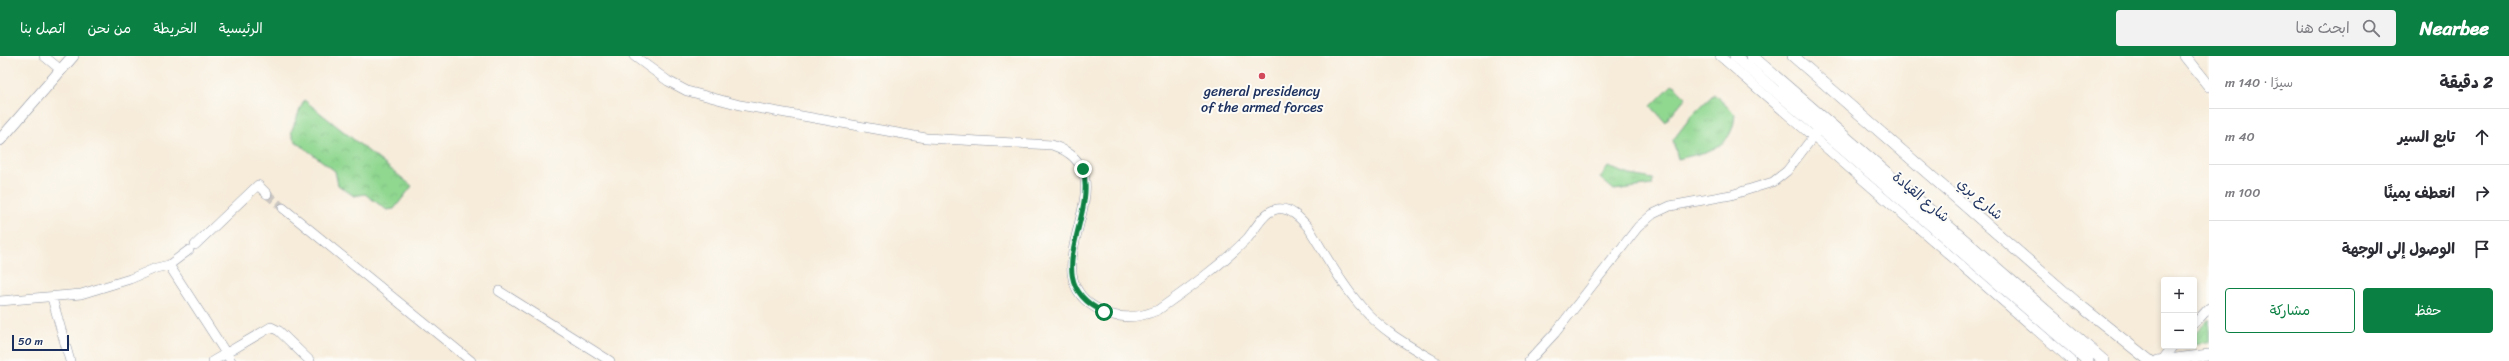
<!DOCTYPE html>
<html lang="ar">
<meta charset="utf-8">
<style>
body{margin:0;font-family:Sriracha,"Playpen Sans Arabic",sans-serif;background:#f2f2f3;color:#2b2b33;direction:rtl}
.controls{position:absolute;right:12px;bottom:12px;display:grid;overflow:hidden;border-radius:4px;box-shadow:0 2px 6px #0003}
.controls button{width:36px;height:36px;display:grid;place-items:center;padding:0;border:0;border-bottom:1px solid #e1e1e2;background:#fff;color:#2b2b33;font:20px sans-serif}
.scale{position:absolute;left:12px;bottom:10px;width:57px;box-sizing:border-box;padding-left:4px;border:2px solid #1b2f5e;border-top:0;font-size:11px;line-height:14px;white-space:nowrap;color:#1b2f5e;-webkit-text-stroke:3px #fdfcf7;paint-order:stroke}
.stop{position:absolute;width:12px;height:12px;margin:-9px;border:3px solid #0b8043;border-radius:50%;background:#fff}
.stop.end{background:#0b8043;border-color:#fff;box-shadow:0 1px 4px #0008}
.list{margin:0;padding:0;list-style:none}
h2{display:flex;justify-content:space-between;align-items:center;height:52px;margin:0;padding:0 16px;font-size:17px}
h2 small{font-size:13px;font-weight:400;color:#7c7c81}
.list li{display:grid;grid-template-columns:26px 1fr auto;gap:12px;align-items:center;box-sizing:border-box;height:56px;padding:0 16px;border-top:1px solid #e1e1e2}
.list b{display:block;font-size:15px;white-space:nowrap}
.list em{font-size:13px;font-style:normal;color:#7c7c81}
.actions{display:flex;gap:8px;padding:12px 16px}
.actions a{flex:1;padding:9px 0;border:1px solid #0b8043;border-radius:4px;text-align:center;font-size:14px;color:#0b8043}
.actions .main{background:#0b8043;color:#fff}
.icon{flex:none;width:22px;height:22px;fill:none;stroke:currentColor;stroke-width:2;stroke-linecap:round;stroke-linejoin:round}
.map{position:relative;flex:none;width:2209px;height:305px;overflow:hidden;direction:ltr}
header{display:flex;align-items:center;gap:24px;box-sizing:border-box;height:56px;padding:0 20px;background:#0b8043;color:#fff}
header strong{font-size:19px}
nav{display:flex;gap:22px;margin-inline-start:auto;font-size:14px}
.search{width:280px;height:36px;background:#f2f2f3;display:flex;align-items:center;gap:10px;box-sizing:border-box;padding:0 14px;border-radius:4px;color:#7c7c81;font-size:15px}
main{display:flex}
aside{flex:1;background:#fff}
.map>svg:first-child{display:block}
</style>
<header>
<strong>Nearbee</strong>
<div class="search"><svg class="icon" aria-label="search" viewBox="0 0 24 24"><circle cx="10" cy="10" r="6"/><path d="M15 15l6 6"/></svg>ابحث هنا</div>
<nav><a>الرئيسية</a><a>الخريطة</a><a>من نحن</a><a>اتصل بنا</a></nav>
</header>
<main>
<aside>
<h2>2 دقيقة<small>سيرًا · 140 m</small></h2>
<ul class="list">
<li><svg class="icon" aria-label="ahead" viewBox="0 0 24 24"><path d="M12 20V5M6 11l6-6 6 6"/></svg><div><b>تابع السير</b></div><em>40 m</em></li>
<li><svg class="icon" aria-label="right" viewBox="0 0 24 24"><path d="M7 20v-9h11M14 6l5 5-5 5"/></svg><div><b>انعطف يمينًا</b></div><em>100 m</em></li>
<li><svg class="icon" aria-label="arrive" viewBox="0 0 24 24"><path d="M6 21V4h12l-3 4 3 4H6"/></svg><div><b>الوصول إلى الوجهة</b></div></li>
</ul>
<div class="actions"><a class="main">حفظ</a><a>مشاركة</a></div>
</aside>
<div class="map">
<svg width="2209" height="305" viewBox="0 0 2209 305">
<defs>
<pattern id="grass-tufts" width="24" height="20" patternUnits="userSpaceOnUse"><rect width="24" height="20" fill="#90d790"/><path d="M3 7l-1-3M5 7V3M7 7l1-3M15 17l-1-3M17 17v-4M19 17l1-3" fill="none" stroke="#7cb97f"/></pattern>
<pattern id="park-crowns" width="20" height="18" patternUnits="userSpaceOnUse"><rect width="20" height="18" fill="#90d790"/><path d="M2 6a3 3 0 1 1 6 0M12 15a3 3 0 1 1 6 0" fill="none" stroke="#7cb97f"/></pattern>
<pattern id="garden-furrows" width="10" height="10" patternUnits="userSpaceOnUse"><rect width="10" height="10" fill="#90d790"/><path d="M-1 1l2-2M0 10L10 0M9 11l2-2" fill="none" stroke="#7cb97f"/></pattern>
</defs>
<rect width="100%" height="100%" fill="#fdfcf7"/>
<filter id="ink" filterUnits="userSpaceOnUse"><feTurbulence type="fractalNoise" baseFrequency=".025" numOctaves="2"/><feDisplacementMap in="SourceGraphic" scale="8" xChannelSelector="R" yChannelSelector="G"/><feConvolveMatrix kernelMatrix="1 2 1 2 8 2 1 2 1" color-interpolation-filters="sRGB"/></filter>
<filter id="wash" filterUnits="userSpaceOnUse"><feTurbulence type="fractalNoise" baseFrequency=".012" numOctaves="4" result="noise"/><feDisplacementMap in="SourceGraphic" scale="16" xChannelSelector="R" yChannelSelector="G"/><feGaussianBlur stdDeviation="0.9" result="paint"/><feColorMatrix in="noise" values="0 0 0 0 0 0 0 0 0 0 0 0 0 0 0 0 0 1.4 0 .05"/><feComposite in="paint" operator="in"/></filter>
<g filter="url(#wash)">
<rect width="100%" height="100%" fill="#f7ecda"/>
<path fill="url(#grass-tufts)" stroke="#568377" d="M1673,28L1686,41L1665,66L1651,50Z
M1714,38L1735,58C1733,94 1705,96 1678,103L1673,84L1693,58Z
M1608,111L1630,119L1653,123L1652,129L1614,134L1600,122Z"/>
<path fill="url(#park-crowns)" stroke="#568377" d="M304,44L412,130L394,153L387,154L365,138L354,140L338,129L335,115L294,84L291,76Z"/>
<path fill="url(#garden-furrows)" stroke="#568377" d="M2209,263V286L2194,288V279Z"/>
</g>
<g filter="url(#ink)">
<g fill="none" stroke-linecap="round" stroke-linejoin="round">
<path stroke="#cbc6c1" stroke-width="9" stroke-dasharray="9 4.5" stroke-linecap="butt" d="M267,138L283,152"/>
<defs>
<path id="minor" d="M44,0L61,14
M634,0L668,25L687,35L740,49L926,82L1052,89C1138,118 1021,218 1102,255C1121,264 1139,262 1158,254C1189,232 1220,210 1247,183C1255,174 1264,155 1277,153C1290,151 1300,162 1308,171C1324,196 1339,225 1359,248C1379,273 1407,289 1435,305
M1720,0L2072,305
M283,152L471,305
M195,189L258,129L267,138
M169,209L231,305
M499,235L610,305
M52,242L70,305
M0,245L81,238L130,223L156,212L169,209L189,194
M2194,268L2209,252
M2163,303L2173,290
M213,305L271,271L279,275L310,305
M1529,305L1555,277L1638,171L1653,158L1670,150L1731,139L1773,126L1787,115L1816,77"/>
<path id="major" d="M1735,0L2088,305
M1752,0L2104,305
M1793,0L2077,247L2150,305
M2185,0L2209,30
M0,84L73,0
M2158,305L2209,299"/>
</defs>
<use href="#minor" stroke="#898e9c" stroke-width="10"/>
<use href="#major" stroke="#898e9c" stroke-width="12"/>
<use href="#minor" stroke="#fff" stroke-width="9"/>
<use href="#major" stroke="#fff" stroke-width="11"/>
</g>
</g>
<g fill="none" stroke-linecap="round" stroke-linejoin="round" filter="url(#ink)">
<path stroke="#0b8043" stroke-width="5" d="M1083,113C1097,165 1037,225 1104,256"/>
</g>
<circle fill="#d1495b" stroke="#fdfcf7" stroke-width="1.5" cx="1262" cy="20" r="4"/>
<g text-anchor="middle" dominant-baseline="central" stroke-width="4" stroke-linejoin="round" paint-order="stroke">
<g font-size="14" fill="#1b2f5e" stroke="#fdfcf7">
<text x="1262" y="35">general presidency<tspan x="1262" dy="16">of the armed forces</tspan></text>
</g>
<g font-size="14" fill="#1b2f5e" stroke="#fdfcf7">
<text transform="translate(1921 141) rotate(40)">شارع القيادة</text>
<text transform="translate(1980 143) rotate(41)">شارع بري</text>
</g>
</g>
</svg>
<div class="controls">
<button>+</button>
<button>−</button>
</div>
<div class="scale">50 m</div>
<div class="stop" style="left:1104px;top:256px"></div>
<div class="stop end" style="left:1083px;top:113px"></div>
</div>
</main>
